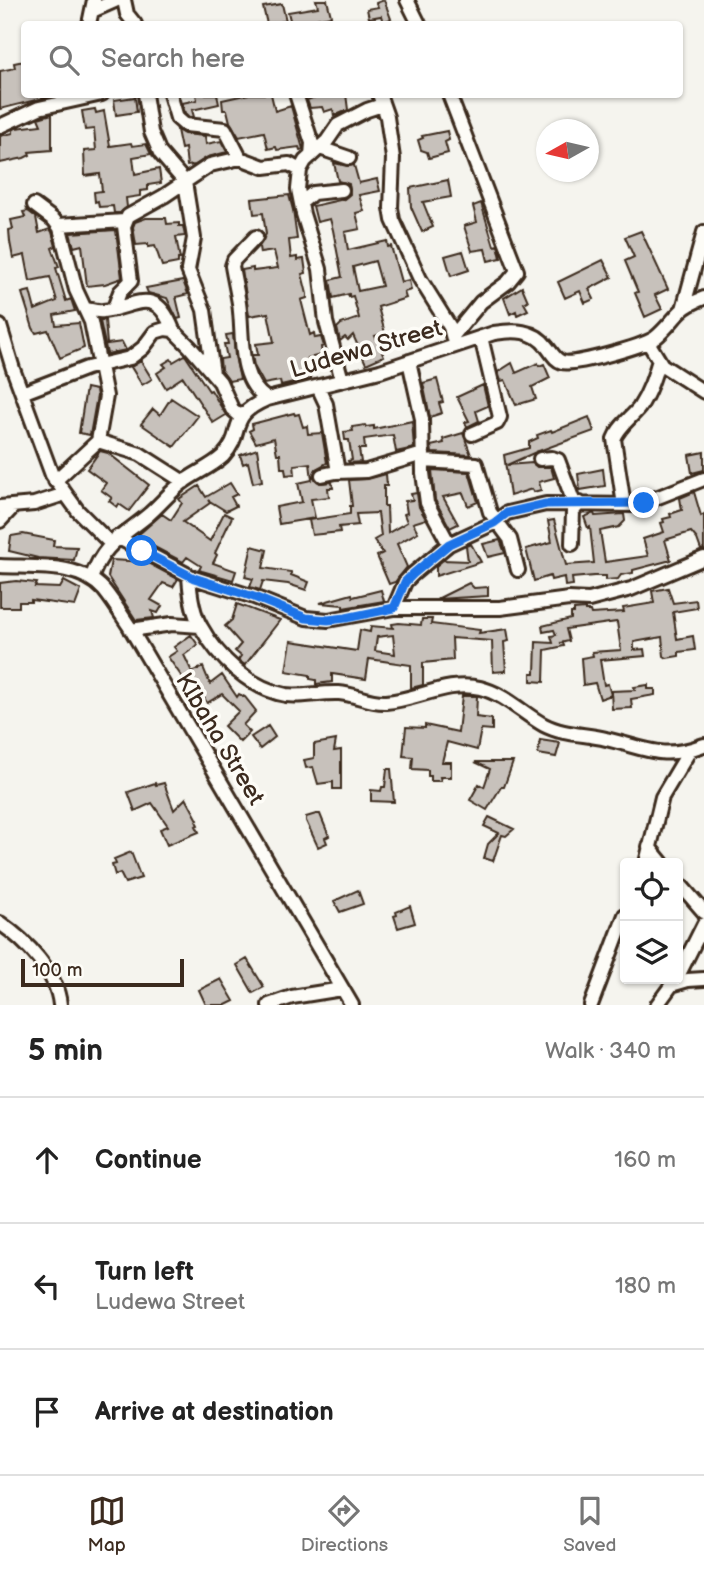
<!DOCTYPE html>
<meta charset="utf-8">
<style>
body{margin:0;font-family:"Balsamiq Sans",sans-serif;background:#f2f2f2;color:#222}
.controls{position:absolute;right:21px;bottom:21px;display:grid;overflow:hidden;border-radius:7px;box-shadow:0 2px 5px #0004}
.controls button{width:63px;height:63px;display:grid;place-items:center;padding:0;border:0;border-bottom:2px solid #e0e0e0;background:#fff;color:#222;font:35px sans-serif}
.compass{position:absolute;left:536px;top:119px;width:63px;height:63px;border-radius:50%;background:#fff;box-shadow:0 2px 5px #0004;rotate:262deg}
.scale{position:absolute;left:21px;bottom:18px;width:163px;box-sizing:border-box;padding-left:7px;border:4px solid #3b2a1e;border-top:0;font-size:19px;line-height:24px;white-space:nowrap;color:#3b2a1e;-webkit-text-stroke:5px #fdfcf7;paint-order:stroke}
.stop{position:absolute;width:21px;height:21px;margin:-16px;border:5px solid #1a73e8;border-radius:50%;background:#fff}
.stop.end{background:#1a73e8;border-color:#fff;box-shadow:0 2px 7px #0008}
.list{margin:0;padding:0;list-style:none}
h2{display:flex;justify-content:space-between;align-items:center;height:91px;margin:0;padding:0 28px;font-size:30px}
h2 small{font-size:23px;font-weight:400;color:#767676}
.list li{display:grid;grid-template-columns:46px 1fr auto;gap:21px;align-items:center;box-sizing:border-box;height:126px;padding:0 28px;border-top:2px solid #e0e0e0}
.list b{display:block;font-size:26px;white-space:nowrap}
.list p{margin:0;font-size:23px;white-space:nowrap;color:#767676}
.list em{font-size:23px;font-style:normal;color:#767676}
.icon{flex:none;width:38px;height:38px;fill:none;stroke:currentColor;stroke-width:2;stroke-linecap:round;stroke-linejoin:round}
.map{position:relative;flex:none;width:704px;height:1005px;overflow:hidden}
.search{position:absolute;background:#fff;box-shadow:0 2px 5px #0004;left:21px;right:21px;top:21px;height:77px;display:flex;align-items:center;gap:18px;box-sizing:border-box;padding:0 24px;border-radius:7px;color:#767676;font-size:26px}
.sheet{height:469px;background:#fff}
nav{display:flex;justify-content:space-around;align-items:center;box-sizing:border-box;height:98px;border-top:2px solid #e0e0e0;background:#fff;font-size:19px;color:#767676}
nav a{display:grid;justify-items:center;gap:4px}
nav .on{color:#3b2a1e}
.map>svg:first-child{display:block}
</style>
<div class="map">
<svg width="704" height="1005" viewBox="0 0 704 1005">
<rect width="100%" height="100%" fill="#f5f4ee"/>
<filter id="ink" filterUnits="userSpaceOnUse"><feTurbulence type="fractalNoise" baseFrequency=".0143" numOctaves="2"/><feDisplacementMap in="SourceGraphic" scale="14" xChannelSelector="R" yChannelSelector="G"/><feConvolveMatrix kernelMatrix="1 2 1 2 8 2 1 2 1" color-interpolation-filters="sRGB"/></filter>
<g filter="url(#ink)">
<path fill="#c7c1bb" stroke="#3b2a1e" stroke-width="2" fill-rule="evenodd" d="M316,0H327L331,16L291,24L288,12L318,7Z
M384,0L391,19L383,22L381,16L369,18L367,9L378,7L376,3Z
M282,4L286,21L267,24L263,7Z
M24,61V94L52,96L0,109V71L15,68L14,63Z
M196,94H217L219,104L192,110L194,117H189L185,113L182,103L197,100Z
M249,94H271L275,111L291,106L303,149L300,150L299,147L277,150L276,147L268,149L264,132L239,137L230,122L227,110H223L222,100Z
M324,94H346L348,110L334,116L333,109L324,112L322,107L310,108L307,100Z
M135,97L137,112L116,115L114,100Z
M95,109L96,113L104,111L110,146L131,143L132,146L146,144L151,154L133,157L135,174L159,169L161,183L148,185V190L140,191V196L126,198L127,207L120,213H114L113,206L99,207L98,201L95,202L94,192L102,191L100,174L85,176L84,151L96,150L94,129L85,130L82,111Z
M52,114V150L29,152L30,155L24,158L0,163V136L13,133V130L16,128L41,125L38,118Z
M177,130L184,134L205,136L206,144L221,141L227,152L208,157L195,165L187,166L185,148L181,149Z
M447,131L449,140L445,142L448,153L429,158L427,152L421,150L418,140L423,138L422,136Z
M334,163L347,166L354,165L359,183L377,179L380,191L359,195L364,211L356,213L360,229L345,232L348,250L387,241L388,247L391,246L401,282L409,280L411,290L404,292L406,298L378,307L385,333L375,336L384,356L366,364L353,335L348,340L345,337L340,341L337,328L341,324L359,318L353,296L349,297V294L333,298L330,280L342,277L333,230L330,219L317,222L313,206L344,199L350,194L349,184L338,181ZM375,261L382,286L358,291L353,267Z
M448,180L451,197L423,202L433,227L422,232L411,207L410,188Z
M289,195L293,210L297,239L289,240L291,258L297,257V260L304,259L306,273L302,274L307,294V298L301,300L310,335L314,333L315,338L321,337L324,346L321,347L322,355L308,358L311,379L281,386L280,381L264,384L254,366L252,355H258L256,344L274,342L268,313L249,316L242,270L253,268V271L278,268L274,251L260,253L259,247L266,234L263,213L254,214L252,199Z
M481,203L494,246L498,245L501,258L488,261L485,249L472,251L464,226L477,222L473,206Z
M28,211L36,217L39,233L50,229L52,232L56,246L52,248L59,267L56,268L66,301L71,299L75,311L54,315L56,325L79,323L84,348L60,358L48,330L36,333L33,328L22,293L30,291L35,310L57,301L50,277L30,281L25,255L13,258L10,242L9,230L13,229L11,220L25,217L23,212Z
M146,218H166L167,224L179,223V226H183L185,236L176,237L180,259H178V263L162,266L155,246L148,247V244L136,245L133,227L135,222Z
M116,230L122,278L105,284L87,286L82,245L74,247L70,233Z
M641,231L668,289L655,295L662,309L645,317L635,293L638,292L625,261L634,257L625,237Z
M463,251L469,270L451,276L445,256Z
M603,260L612,277L589,289L594,299L585,303L580,291L565,298L558,282Z
M183,281L188,294L176,297L181,318L177,319L167,298L148,293L146,288Z
M522,287L528,301L524,303L528,310L517,315L516,311L510,314L504,298Z
M105,320L107,344L122,342L126,350L107,354L100,321Z
M233,334L235,356L240,379L229,381L221,370L220,359L227,358L224,344H228L226,335Z
M185,355L209,391L211,390L226,415L213,423L183,377L166,388L157,373L166,367L163,364L171,359L173,362Z
M141,361L152,379L142,385L131,367Z
M512,363L516,373L538,363L539,366L544,364L550,378L532,387L536,399L516,405L505,380L501,381L498,372Z
M437,379L443,402L439,403L442,413L430,417L423,383Z
M483,385L488,406L476,411L479,421L467,427L465,422L469,421L457,397Z
M86,388L96,390L97,396L90,435L79,433Z
M171,398L198,416L174,447L141,424L153,409L160,415Z
M294,413L295,415L299,414L303,427L307,426L308,434L322,433L327,463L316,469L313,476L320,483L332,482L333,488H328L329,497L311,499L315,518L279,524L276,507L302,502L298,483L312,480L310,463L294,465L295,474L286,475L285,468H281L280,454H277L274,438L256,443L249,431L253,429L252,424Z
M589,417L594,431L536,452L507,465L532,463L537,467H551L554,478L539,482L541,490L533,492L532,489L510,496L504,455L529,448V442L538,438L537,435L551,430L552,432Z
M412,421L414,448L396,452L393,435L364,439L365,449H359L361,462L349,463L348,461L352,460L349,440H345L344,432L353,431L352,427L365,425L366,427L374,426V429Z
M463,433L471,455L432,453L431,446L444,443L443,439Z
M257,449L262,481L253,483L248,462L243,464L240,455Z
M100,451L108,453L149,485L129,511L119,504L117,507L109,501L112,498L101,490L106,483L87,469Z
M704,452V470L692,473L689,455Z
M603,469L605,486L580,490L578,474Z
M432,470L469,472L478,502L468,506L463,493L443,497L458,524L450,528L435,500Z
M386,474L387,486H384V506H387L388,533L407,522L404,514L407,513L405,501L413,500L411,494L417,493L419,507L426,519L413,523L418,532L397,544L407,567L395,582L389,584L377,556L383,553L374,540L381,536L378,513L356,514L358,525L339,527L340,532L312,535L309,520L350,514V506H352L349,480L368,479Z
M230,483L237,494L231,497L236,506L226,511L208,500L210,503L183,522L210,541L224,513L232,517L215,553L217,555L213,563L236,571L233,580L202,571L199,570L201,566L187,557L183,562L141,540L142,538L138,535L162,514L171,520L182,503L179,499L199,486L206,497Z
M694,492L701,516L704,514V549L701,550L697,539L691,532L665,540L671,560L633,570V573L621,575L618,579L606,580V576H594L572,578L573,585L565,586L564,577L551,580L550,576L534,581L526,549L552,542L548,521L554,520L566,565L594,563L590,527L588,528L584,517L594,513L595,516L624,514L625,521L619,527L600,531L605,562L648,556L643,539L664,532L661,523L664,522L663,519L671,517L670,514L682,510L680,498Z
M23,534L54,540L53,546L77,547L74,560L38,558L9,551L11,536Z
M500,540L505,553L488,557L483,544Z
M471,544L481,562L436,576V566L443,560L468,561L466,546Z
M252,546L267,550L263,568L291,572V575L309,582L306,590L288,584L263,581L260,590L250,587L253,579L245,577Z
M111,560L146,562L178,579L173,587L163,583L151,600L162,606L158,613L152,611L154,618L136,620L108,577Z
M16,581L37,583L35,587L60,588L64,581L81,590L75,606L31,600V602H19V607H0V583Z
M469,583L474,588L488,587V596L437,599Z
M668,588L673,603L696,600L697,608L673,612L677,639L693,636L695,650L679,652V656L667,658L664,656L662,637L634,642V650L644,649L645,656L600,660L604,685L608,684L611,695L600,699L595,683L583,685L581,658L593,656L592,652L621,650L617,622L566,629L569,641L560,643H563L564,646L545,650L544,682L531,681V673H535L536,642L553,643L551,636L556,635L554,630L543,632L542,626L571,619V613H574V610L585,609V611H590L591,614L624,612L623,608L654,603L652,591Z
M381,590L384,601L343,608V605L320,603L352,594L353,597Z
M237,604L280,620L245,665L238,660L241,656L235,651L241,644L225,626L232,620Z
M422,619H432L431,624L480,630L479,633L507,629L509,641L504,642L506,671L493,672L492,641L452,638L453,660L423,663V685L411,688V665L369,659L366,679L332,674V682L316,684V680L310,679V675L286,671L291,641L357,651L360,630L370,632L371,626L393,628L392,624L399,623L421,625ZM393,635L395,654L375,651L377,637Z
M191,635L198,645L184,655L192,672L203,667L210,684L222,675L237,697L239,694L245,697L256,711L243,725L250,732L240,742L224,726L239,711L222,694L207,703L203,696L200,697L193,685L189,687L168,657L177,651L174,647Z
M648,685V689H655V695L631,699L632,708L612,709L611,691L635,690L634,687Z
M462,696H477L476,717L492,719V730L481,729L477,750L447,742L442,762H451V777H440L441,781H431V776H428V770L412,769L413,757L403,756L406,727L425,728V725L458,732Z
M268,726L275,737L260,749L251,737Z
M336,740L334,751L341,750V789H333V782L318,784L313,767L306,768L304,760L314,758V744Z
M540,740L560,743L556,757L538,754Z
M475,762H513L504,787H501L487,810L470,800L479,784L484,787L490,769Z
M387,769H391L394,802L371,801V790L381,791L382,787H385Z
M155,783L156,785L164,783L174,810L186,798L198,820L196,821L198,825L196,826L199,832L167,845L160,829L168,826L152,803L135,811L128,792Z
M316,814H320L329,836L325,838L327,843L318,847L306,821V817Z
M489,817L514,829L506,836L502,835L493,861L484,858L488,844L499,833L484,826Z
M131,852L141,878L125,883L120,873L115,875L112,865L116,864L114,859Z
M358,890L363,904L340,912L334,901Z
M410,906L415,923L398,928L394,916L397,915L396,912Z
M247,959L264,987L253,993L237,965Z
M221,979L234,1001L226,1005H206L199,990Z"/>
<g fill="none" stroke-linecap="round" stroke-linejoin="round">
<defs>
<path id="street" d="M124,0L127,14L135,24
M407,0L419,24
M92,11L117,0
M89,24L94,0
M145,94L151,132L160,153L185,182L194,238L188,270L204,310L213,374
M170,94L177,118L185,125L225,129L240,158L264,167L289,164L300,170
M296,94L312,143L311,156
M379,94L387,117L393,158L391,208L393,220L420,279L450,327L454,343
M449,94L517,271L508,282L481,302L453,336
M0,126L39,108L102,94
M320,148L349,158
M301,203L313,193L342,190
M34,205L54,220L60,228L76,290L91,322L106,396L98,441L55,481
M58,225L125,221
M256,237L234,260L232,266C234,278 237,291 239,303C244,334 236,379 267,399
M114,308L120,292L131,281L124,226L128,216L164,196L210,165L240,158
M86,309C92,310 98,312 103,311C135,308 155,283 173,330
M683,309L704,232
M0,326L13,369L52,475L78,511L110,543
M648,342L662,365L704,392
M409,361L422,419L423,473L427,503L449,544
M342,380L326,322L320,269L303,214L298,189L300,170L305,161L327,141L338,125L367,110L382,105
M318,387L326,404L338,472
M22,393L87,368L130,358L143,348L155,332L165,329L173,330L190,347L220,382L232,409L240,416
M472,434L497,423L500,417L481,337
M98,441L140,454L184,482
M540,459L552,458L558,460L574,503
M423,461L476,464L490,512L510,539L518,570
M322,475L336,472L366,471L423,454
M624,505L614,439C619,426 631,418 639,408C649,393 654,377 659,360
M0,507L34,504L65,494
M0,521L13,507
M117,537L194,578L254,597L306,618L328,620L394,608H500L569,599L589,600L631,589L704,558
M572,544L573,511L580,503
M0,566C34,568 79,562 104,590C113,601 121,614 129,626L352,1005
M189,576C190,593 192,612 201,627C218,658 251,689 286,695C304,697 321,692 339,693C355,694 369,703 386,702C417,700 448,680 480,688C505,694 522,713 544,725C563,735 586,734 606,739C646,748 661,761 704,745
M91,579C103,544 120,538 147,516C159,506 169,493 182,483C195,473 211,467 223,456C246,432 225,417 267,399L380,371L494,333C514,330 534,329 547,347C552,353 555,360 562,362C574,366 643,346 655,338C665,330 672,320 681,311C687,305 696,301 704,298
M394,608L405,582L413,574L449,544L494,523L507,513L546,504L638,505L704,479
M131,630L172,624L200,626
M649,847L662,863
M646,863L662,797L690,750
M678,882L704,912
M0,923C26,941 57,972 60,1005
M678,976L704,924
M671,985L688,980L704,979
M269,1005L292,997L342,989
M591,1005L625,915
M657,1005L676,979"/>
</defs>
<use href="#street" stroke="#3b2a1e" stroke-width="18"/>
<use href="#street" stroke="#fdfcf7" stroke-width="12"/>
</g>
</g>
<g fill="none" stroke-linecap="round" stroke-linejoin="round" filter="url(#ink)">
<path stroke="#1a73e8" stroke-width="9" d="M142,551L194,578L254,597L306,618L328,620L346,618L394,608L405,582L413,574L449,544L494,523L507,513L546,504L644,503"/>
</g>
<g text-anchor="middle" dominant-baseline="central" stroke-width="7" stroke-linejoin="round" paint-order="stroke">
<g font-size="24" fill="#3b2a1e" stroke="#fdfcf7">
<text transform="translate(366 349) rotate(-16)">Ludewa Street</text>
<text transform="translate(220 739) rotate(59)">KIbaha Street</text>
</g>
</g>
</svg>
<div class="controls">
<button><svg class="icon" aria-label="locate" viewBox="0 0 24 24"><circle cx="12" cy="12" r="6"/><path d="M12 2v4M12 18v4M2 12h4M18 12h4"/></svg></button>
<button><svg class="icon" aria-label="layers" viewBox="0 0 24 24"><path d="M12 4l9 5-9 5-9-5zM3 14l9 5 9-5"/></svg></button>
</div>
<svg class="compass" viewBox="-18 -18 36 36"><path d="M0-13l5 13h-10z" fill="#e53935"/><path d="M0 13l5-13h-10z" fill="#767676"/></svg>
<div class="scale">100 m</div>
<div class="stop" style="left:142px;top:551px"></div>
<div class="stop end" style="left:644px;top:503px"></div>
<div class="search"><svg class="icon" aria-label="search" viewBox="0 0 24 24"><circle cx="10" cy="10" r="6"/><path d="M15 15l6 6"/></svg>Search here</div>
</div>
<section class="sheet">
<h2>5 min<small>Walk · 340 m</small></h2>
<ul class="list">
<li><svg class="icon" aria-label="ahead" viewBox="0 0 24 24"><path d="M12 20V5M6 11l6-6 6 6"/></svg><div><b>Continue</b></div><em>160 m</em></li>
<li><svg class="icon" aria-label="left" viewBox="0 0 24 24"><path d="M17 20v-9H6M10 6l-5 5 5 5"/></svg><div><b>Turn left</b><p>Ludewa Street</p></div><em>180 m</em></li>
<li><svg class="icon" aria-label="arrive" viewBox="0 0 24 24"><path d="M6 21V4h12l-3 4 3 4H6"/></svg><div><b>Arrive at destination</b></div></li>
</ul>
</section>
<nav>
<a class="on"><svg class="icon" aria-label="map" viewBox="0 0 24 24"><path d="M3 6l6-2 6 2 6-2v14l-6 2-6-2-6 2zM9 4v14M15 6v14"/></svg>Map</a>
<a><svg class="icon" aria-label="directions" viewBox="0 0 24 24"><path d="M12 3l9 9-9 9-9-9zM9 14v-3h6M13 9l2 2-2 2"/></svg>Directions</a>
<a><svg class="icon" aria-label="saved" viewBox="0 0 24 24"><path d="M7 4h10v16l-5-4-5 4z"/></svg>Saved</a>
</nav>
